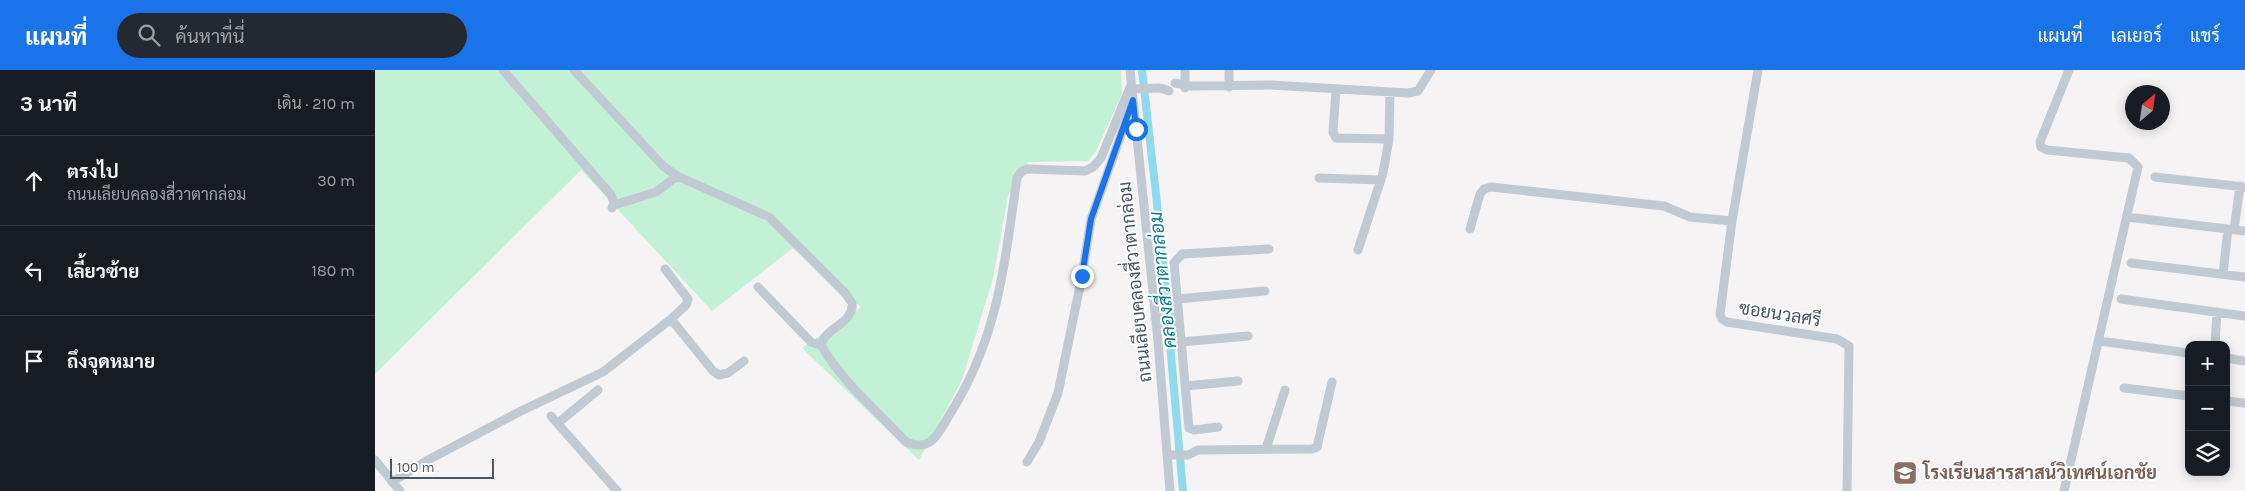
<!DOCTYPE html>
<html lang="th">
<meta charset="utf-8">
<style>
body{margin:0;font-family:Karla,Sarabun,sans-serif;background:#242831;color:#f1f3f6}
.controls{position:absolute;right:15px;bottom:15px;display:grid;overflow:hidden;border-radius:10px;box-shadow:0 2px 12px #0003}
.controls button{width:45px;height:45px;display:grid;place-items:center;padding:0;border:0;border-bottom:1px solid #363941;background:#171b24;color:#f1f3f6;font:25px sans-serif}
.compass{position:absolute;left:1750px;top:15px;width:45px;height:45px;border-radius:50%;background:#171b24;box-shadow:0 2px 12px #0003;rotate:29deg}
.scale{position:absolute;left:15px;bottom:12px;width:104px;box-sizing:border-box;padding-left:5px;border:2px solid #4a5661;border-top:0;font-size:14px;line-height:18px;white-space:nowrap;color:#4a5661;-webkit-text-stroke:4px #fff;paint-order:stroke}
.stop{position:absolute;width:15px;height:15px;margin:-11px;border:4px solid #1a73e8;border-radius:50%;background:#fff}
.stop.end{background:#1a73e8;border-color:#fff;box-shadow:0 1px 5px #0008}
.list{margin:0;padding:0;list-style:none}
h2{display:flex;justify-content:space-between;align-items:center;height:65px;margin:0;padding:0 20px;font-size:21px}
h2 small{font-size:16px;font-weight:400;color:#9ea1a6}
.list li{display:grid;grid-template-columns:32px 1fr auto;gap:15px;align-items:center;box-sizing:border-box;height:90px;padding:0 20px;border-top:1px solid #363941}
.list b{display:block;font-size:19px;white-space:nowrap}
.list p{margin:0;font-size:16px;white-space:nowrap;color:#9ea1a6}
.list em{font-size:16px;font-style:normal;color:#9ea1a6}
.icon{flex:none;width:28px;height:28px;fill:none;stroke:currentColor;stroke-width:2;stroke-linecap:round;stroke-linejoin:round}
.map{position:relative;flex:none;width:1870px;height:421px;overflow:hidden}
header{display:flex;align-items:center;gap:30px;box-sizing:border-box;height:70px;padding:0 25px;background:#1a73e8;color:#fff}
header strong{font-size:24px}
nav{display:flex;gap:28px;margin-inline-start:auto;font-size:18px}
.search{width:350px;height:45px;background:#242831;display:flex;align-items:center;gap:12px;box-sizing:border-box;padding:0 18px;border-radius:28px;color:#9ea1a6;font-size:19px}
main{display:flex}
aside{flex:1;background:#171b24}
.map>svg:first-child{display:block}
</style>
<header>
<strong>แผนที่</strong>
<div class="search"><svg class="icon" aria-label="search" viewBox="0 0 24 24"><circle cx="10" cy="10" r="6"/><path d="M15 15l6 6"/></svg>ค้นหาที่นี่</div>
<nav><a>แผนที่</a><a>เลเยอร์</a><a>แชร์</a></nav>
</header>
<main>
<aside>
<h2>3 นาที<small>เดิน · 210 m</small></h2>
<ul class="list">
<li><svg class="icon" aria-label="ahead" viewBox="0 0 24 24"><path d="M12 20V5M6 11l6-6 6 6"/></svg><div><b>ตรงไป</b><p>ถนนเลียบคลองสี่วาตากล่อม</p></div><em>30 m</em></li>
<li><svg class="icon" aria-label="left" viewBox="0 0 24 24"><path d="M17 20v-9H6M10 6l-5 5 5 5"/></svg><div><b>เลี้ยวซ้าย</b></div><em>180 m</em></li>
<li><svg class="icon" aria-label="arrive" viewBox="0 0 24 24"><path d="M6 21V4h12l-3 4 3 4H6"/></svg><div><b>ถึงจุดหมาย</b></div></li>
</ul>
</aside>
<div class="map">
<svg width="1870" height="421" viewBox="0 0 1870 421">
<rect width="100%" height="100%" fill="#f5f3f3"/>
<path fill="#c3f1d5" d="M0,0H746L747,24L721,81L713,91L653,92L633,126L618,208L587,310L544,390L427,278L486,237L418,178L337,241L206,100L0,304Z"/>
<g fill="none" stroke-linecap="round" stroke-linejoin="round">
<path stroke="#90daee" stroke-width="8" d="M767,0L785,160L808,421"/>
<path stroke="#c1cad2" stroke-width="9" d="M128,0L236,125L239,132L237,138
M199,0L288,96L302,106L394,147L471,224L477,233C479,254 450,257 446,275C467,312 502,341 531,372C557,383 563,363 575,344C624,266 629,195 642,108L646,102L652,99L710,101L718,97L726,88L756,15
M755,0L783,271L795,421
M810,0V18
M854,0V17
M1383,0L1357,151L1345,244L1347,249L1352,252L1462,269L1474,276L1472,421
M800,13L816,16L896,15L1033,23L1043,21L1056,0
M757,19L786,18L794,21
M961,19L958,62L961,68L1014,69
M1780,107L1870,117
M944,108L1006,110
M239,135L281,122L302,106
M1752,147L1870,161
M1095,159L1105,124L1109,119L1116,117L1289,136L1315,147L1357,151
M1859,160L1865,116
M983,180L1008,103L1014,69L1015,22
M1756,193L1870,207
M1848,204L1853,159
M383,217L436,272L446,275
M802,229L890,221
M1746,229L1870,246
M780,248L804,247
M296,249L338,301L344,305L353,303L369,291
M781,255L804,254
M1724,271L1814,283
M806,272L873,266
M1840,275L1842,242
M1851,288L1870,291
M811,316L863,311
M1749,318L1814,326
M1851,331L1870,333
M176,346L242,421
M183,353L223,320
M843,357L819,360L814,358L799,193L807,184L894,179
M891,379L910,320
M793,385H813L823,380L937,379L942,377L957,312
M0,390L25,421
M652,392L664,372L683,323L707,206L716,149L757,34
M17,412L51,391L144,342L228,302L296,249L311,235L313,229L290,199
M1689,421L1763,97L1754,88L1672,80L1666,77L1665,72L1694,0"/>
</g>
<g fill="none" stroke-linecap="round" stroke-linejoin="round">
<path stroke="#1a73e8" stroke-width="6" d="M707,206L716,149L758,30L761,59"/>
</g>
<defs>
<symbol id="school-square" viewBox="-11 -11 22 22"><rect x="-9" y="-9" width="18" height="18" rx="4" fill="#8d6e63" stroke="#fff"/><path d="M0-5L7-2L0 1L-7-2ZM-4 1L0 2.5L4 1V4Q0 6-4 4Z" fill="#fff"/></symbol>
</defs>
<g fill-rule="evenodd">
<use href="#school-square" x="1516" y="389" width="28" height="28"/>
</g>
<g text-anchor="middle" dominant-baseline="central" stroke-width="4" stroke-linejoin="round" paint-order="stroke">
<g font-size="18" fill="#4a5661" stroke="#fff">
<text transform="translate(760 212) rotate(-96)">ถนนเลียบคลองสี่วาตากล่อม</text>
<text transform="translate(1405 244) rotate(9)">ซอยนวลศรี</text>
</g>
<g font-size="18" font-weight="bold" fill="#785e54" stroke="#fff" text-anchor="start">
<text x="1548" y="403">โรงเรียนสารสาสน์วิเทศน์เอกชัย</text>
</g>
<g font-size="19" font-style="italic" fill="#0c7c9b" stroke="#fff">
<text transform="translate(788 210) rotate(-96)">คลองสี่วาตากล่อม</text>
</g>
</g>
</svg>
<div class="controls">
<button>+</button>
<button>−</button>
<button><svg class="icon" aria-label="layers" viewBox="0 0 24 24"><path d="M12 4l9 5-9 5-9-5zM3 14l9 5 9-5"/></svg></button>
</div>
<svg class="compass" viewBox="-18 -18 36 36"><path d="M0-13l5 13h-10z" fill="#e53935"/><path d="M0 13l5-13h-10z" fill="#9ea1a6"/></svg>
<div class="scale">100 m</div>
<div class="stop" style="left:761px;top:59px"></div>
<div class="stop end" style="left:707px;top:206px"></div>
</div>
</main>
